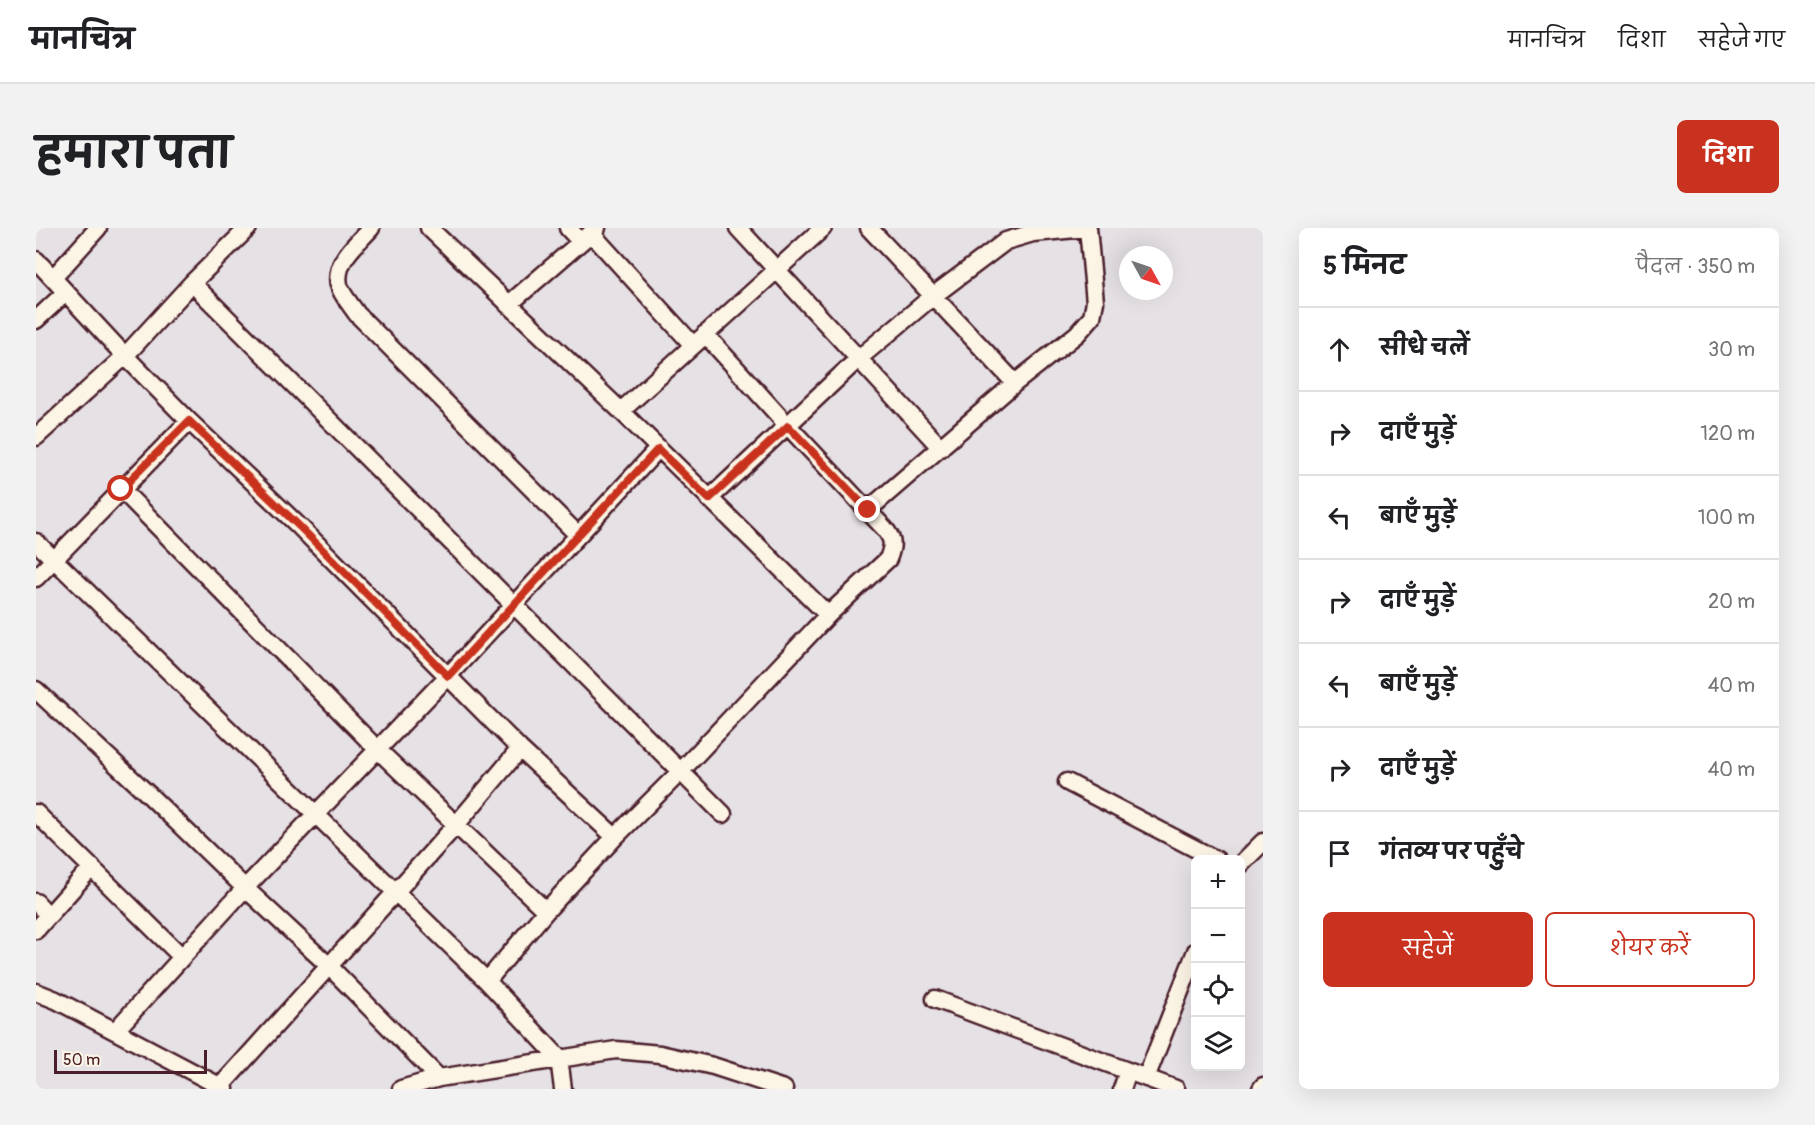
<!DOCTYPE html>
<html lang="hi">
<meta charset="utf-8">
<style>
body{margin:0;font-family:Pangolin,"Playpen Sans Deva",sans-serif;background:#f2f2f2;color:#202124}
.controls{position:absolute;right:18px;bottom:18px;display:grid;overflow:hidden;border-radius:9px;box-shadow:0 6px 24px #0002}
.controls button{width:54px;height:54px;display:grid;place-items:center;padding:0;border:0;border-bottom:2px solid #e0e0e0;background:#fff;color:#202124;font:30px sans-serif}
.compass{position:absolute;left:1083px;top:18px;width:54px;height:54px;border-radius:50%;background:#fff;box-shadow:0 6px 24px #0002;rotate:130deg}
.scale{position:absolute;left:18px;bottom:15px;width:153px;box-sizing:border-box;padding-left:6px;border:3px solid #4a1f2b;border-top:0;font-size:16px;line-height:21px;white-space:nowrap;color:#4a1f2b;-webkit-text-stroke:4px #fcf5e5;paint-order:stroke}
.stop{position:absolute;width:18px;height:18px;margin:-14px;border:4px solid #c8321e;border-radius:50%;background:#fff}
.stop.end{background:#c8321e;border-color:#fff;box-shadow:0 2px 6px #0008}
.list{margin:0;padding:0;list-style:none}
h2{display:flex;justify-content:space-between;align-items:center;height:78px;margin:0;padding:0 24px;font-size:26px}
h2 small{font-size:20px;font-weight:400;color:#757577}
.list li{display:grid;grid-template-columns:39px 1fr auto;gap:18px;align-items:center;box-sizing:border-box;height:84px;padding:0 24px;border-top:2px solid #e0e0e0}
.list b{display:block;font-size:22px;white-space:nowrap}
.list em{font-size:20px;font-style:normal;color:#757577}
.actions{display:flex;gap:12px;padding:18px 24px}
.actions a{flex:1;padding:14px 0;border:2px solid #c8321e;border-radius:9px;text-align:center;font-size:21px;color:#c8321e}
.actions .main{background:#c8321e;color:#fff}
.icon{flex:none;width:33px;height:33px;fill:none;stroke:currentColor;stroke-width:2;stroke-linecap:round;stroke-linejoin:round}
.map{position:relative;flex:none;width:1227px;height:861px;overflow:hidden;border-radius:9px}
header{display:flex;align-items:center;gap:36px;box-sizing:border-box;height:84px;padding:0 30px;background:#fff;border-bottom:2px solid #e0e0e0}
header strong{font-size:28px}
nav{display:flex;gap:33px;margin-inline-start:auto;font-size:21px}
.intro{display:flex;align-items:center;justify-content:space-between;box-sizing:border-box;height:144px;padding:0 36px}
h1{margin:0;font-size:42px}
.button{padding:15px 27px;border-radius:9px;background:#c8321e;color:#fff;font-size:21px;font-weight:700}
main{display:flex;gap:36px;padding:0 36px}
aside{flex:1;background:#fff;border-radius:9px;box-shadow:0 6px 24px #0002}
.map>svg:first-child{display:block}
</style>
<header>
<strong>मानचित्र</strong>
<nav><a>मानचित्र</a><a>दिशा</a><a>सहेजे गए</a></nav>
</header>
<div class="intro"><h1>हमारा पता</h1><a class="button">दिशा</a></div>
<main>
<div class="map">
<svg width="1227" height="861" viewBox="0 0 1227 861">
<rect width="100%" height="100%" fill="#e6e1e5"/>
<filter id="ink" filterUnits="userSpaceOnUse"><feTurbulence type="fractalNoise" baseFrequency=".0167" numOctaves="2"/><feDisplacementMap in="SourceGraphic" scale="12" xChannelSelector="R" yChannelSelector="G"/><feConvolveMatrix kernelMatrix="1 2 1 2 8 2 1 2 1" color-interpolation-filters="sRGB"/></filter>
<g filter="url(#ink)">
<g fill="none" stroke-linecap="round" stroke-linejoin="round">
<defs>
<path id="minor" d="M335,0C321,16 298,33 303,57C305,66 315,77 321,86L542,307
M393,0L585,183L792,387
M532,0L545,14
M702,0L905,220
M833,0L979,155
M555,5L656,116
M0,32L89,128L153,193L264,299L484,521L579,609
M17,50L62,0
M156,55L687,586
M472,77L561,0
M0,92L30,64
M585,183L787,0
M0,209L89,128L156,55L212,0
M85,261L342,522L510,683
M673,271L822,131L897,68L970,13L997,5L1051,0
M832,282L979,155L1041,106L1056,89L1059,74L1052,0
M0,314L451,753L523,830L527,861
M0,350L153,193
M0,462L112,566L209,660L292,737L403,850
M1031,554L1181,632
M0,585L146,729
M1204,637L1227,614
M0,674L12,687
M0,702L56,639
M451,753L510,683L579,609L644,544L792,387L852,331C857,318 858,312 849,301L752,198L669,106
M0,764L20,772L189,861
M899,771L1140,861
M79,803L209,660L412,448L622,221
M1110,850L1160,723
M184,859L420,597L484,521
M365,861L403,850L580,822L624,826L677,838L748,861
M1086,861L1092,843
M1225,861L1227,858"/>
</defs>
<use href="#minor" stroke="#4a1f2b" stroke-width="21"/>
<use href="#minor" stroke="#fcf5e5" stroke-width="16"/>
</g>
</g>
<g fill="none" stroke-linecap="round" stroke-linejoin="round" filter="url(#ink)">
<path stroke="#c8321e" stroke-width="8" d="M85,261L153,193L264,299L412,448L622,221L673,271L752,198L832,282"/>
</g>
</svg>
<div class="controls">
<button>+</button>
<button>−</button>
<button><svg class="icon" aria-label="locate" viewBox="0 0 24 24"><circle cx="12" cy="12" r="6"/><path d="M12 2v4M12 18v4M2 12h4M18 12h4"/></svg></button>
<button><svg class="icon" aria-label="layers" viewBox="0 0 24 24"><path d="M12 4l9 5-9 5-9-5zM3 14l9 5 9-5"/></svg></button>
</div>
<svg class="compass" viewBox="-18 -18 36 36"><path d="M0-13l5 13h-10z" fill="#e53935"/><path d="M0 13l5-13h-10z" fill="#757577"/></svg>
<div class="scale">50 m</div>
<div class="stop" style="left:85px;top:261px"></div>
<div class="stop end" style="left:832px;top:282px"></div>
</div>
<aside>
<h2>5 मिनट<small>पैदल · 350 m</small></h2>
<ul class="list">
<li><svg class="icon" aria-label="ahead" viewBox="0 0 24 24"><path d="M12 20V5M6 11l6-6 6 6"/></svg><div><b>सीधे चलें</b></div><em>30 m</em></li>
<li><svg class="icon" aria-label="right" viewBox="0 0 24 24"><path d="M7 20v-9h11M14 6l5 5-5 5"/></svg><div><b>दाएँ मुड़ें</b></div><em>120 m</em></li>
<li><svg class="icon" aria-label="left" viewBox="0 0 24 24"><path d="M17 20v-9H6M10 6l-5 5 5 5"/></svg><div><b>बाएँ मुड़ें</b></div><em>100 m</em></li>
<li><svg class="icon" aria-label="right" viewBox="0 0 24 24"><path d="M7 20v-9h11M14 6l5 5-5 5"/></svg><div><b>दाएँ मुड़ें</b></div><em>20 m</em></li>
<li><svg class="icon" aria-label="left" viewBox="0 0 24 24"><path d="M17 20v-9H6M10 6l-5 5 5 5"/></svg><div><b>बाएँ मुड़ें</b></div><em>40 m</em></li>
<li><svg class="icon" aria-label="right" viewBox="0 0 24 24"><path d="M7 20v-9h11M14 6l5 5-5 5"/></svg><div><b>दाएँ मुड़ें</b></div><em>40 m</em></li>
<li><svg class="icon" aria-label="arrive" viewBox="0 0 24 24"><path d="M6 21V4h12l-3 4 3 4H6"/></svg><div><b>गंतव्य पर पहुँचे</b></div></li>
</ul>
<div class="actions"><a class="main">सहेजें</a><a>शेयर करें</a></div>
</aside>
</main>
